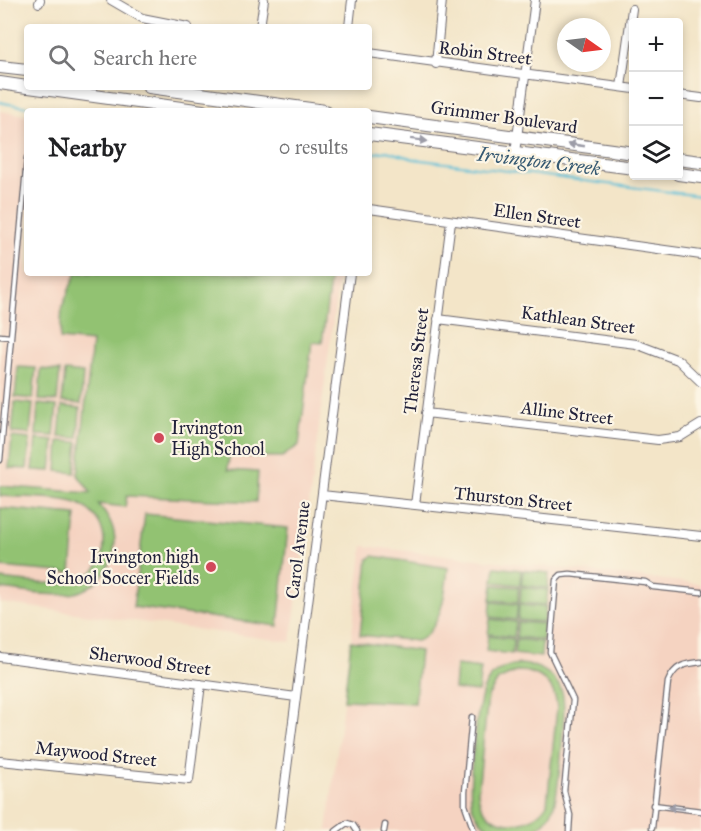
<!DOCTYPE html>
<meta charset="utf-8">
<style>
body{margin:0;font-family:"IM FELL Great Primer",serif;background:#f6f6f6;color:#202124}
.controls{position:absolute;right:18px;top:18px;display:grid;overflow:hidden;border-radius:6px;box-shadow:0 3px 9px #0003}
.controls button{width:54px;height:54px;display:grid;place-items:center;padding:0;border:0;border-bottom:2px solid #e0e0e0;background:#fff;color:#202124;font:30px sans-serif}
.compass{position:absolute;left:557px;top:18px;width:54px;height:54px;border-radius:50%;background:#fff;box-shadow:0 3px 9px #0003;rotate:104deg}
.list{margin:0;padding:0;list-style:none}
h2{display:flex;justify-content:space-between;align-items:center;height:78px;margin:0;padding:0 24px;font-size:26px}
h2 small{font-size:20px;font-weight:400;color:#757577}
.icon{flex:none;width:33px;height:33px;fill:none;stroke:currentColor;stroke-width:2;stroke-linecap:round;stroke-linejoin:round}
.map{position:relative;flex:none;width:701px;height:831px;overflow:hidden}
.search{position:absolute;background:#fff;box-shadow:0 3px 9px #0003;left:24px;top:24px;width:348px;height:66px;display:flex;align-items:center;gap:15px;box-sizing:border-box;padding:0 21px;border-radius:6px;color:#757577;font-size:22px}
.panel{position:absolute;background:#fff;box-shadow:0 3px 9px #0003;left:24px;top:108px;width:348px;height:168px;border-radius:6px}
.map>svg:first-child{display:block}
</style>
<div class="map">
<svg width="701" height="831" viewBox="0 0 701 831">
<rect width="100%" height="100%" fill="#fcf5e5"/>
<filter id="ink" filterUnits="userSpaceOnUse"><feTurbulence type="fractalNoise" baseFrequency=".0167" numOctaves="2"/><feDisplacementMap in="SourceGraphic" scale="12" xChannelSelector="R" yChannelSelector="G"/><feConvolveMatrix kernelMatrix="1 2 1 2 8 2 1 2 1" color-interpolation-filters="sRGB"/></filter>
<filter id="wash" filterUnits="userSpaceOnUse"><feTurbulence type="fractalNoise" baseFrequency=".008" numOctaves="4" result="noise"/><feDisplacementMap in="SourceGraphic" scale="24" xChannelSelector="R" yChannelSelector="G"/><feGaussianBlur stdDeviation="1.35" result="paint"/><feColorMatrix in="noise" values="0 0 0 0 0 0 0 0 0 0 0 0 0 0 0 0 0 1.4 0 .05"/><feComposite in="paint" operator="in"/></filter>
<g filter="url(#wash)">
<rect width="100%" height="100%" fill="#f3e5c8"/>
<path fill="#f5d3c1" d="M0,111L27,115V273H339L291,642L0,603Z
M363,546L701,584V831H327Z"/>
<path fill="#92c272" stroke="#5a7256" stroke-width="1.5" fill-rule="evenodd" d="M76,273H243L301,280L303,273H331L322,343L312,342L299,445L282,457L229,456L228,470L258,472L256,502L127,496L125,507L98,504C102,510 108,516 111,523C124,553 102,589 70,594C48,597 22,591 0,589V579C35,582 106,598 104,540C103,526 95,514 83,506C66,496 21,498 0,496V486L91,493L78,475L92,342L60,339L62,307Z
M18,367L36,368L33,399L15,397Z
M41,369L60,371L57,401L39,400Z
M65,371L83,373L81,404L62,402Z
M15,402L33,404L30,434L12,433Z
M38,404L57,406L54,436L36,435Z
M62,406L80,408L78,438L59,437Z
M12,437L30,439L27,469L9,468Z
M36,439L54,441L51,471L33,470Z
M59,441L78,442L75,473L57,471Z
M0,508L76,515L71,573L0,567Z
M145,514L288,528L278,626L133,607Z
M373,556L448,568C446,590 441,632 417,641L360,635L368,559Z
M495,567L521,570L520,585L493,582Z
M523,570L549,573L548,588L521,585Z
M493,585L519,587L518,602L491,600Z
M521,587L548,590L546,605L520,603Z
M491,602L518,604L516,620L490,617Z
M519,605L546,607L544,622L518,620Z
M490,619L516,622L514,637L488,634Z
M518,622L544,624L543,640L516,637Z
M488,636L514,639L512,654L486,651Z
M516,639L542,642L541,657L514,654Z
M351,641L420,651L415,703L344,700Z
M518,664C537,664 555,673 562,692C567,707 559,796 552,811C548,820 541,826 533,831H493C483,825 476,817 472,806C467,788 477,697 487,682C494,671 505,666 518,664ZM518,671C540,671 556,685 557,708L547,804C532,831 480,831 478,792L488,696L498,680Z
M456,665L481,668L478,692L454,689Z"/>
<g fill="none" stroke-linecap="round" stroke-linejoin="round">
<path stroke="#5abfd8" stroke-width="2" d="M0,102C24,108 49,108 73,111
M375,153L387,151L414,159L701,196"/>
</g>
</g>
<g filter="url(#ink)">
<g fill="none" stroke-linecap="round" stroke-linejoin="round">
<defs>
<path id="service" d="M0,336L11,337
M0,460L27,158
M472,717L465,792V805L474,831
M653,805L701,811
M652,828L668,682C675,665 684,664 701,662
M336,831L347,823L353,825L357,831
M384,831L385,825
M569,831L570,815L564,791L573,700L550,652L556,580L561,575L570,574L645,582L653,587L701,592"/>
<path id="minor" d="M111,0L142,18L188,27
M39,3L40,0
M260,27L264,0
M349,27L352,0
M369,53L634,89
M436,64L442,0
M621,87L632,9
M678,95L701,98
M515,153L535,0
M369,209L701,255
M438,319L636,344L678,360L701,382
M426,413L658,440L680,437L701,424
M322,495L701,536
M415,505L451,221
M0,657L296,697
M0,761L189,780L201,684
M279,831L350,273"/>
<path id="secondary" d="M0,67L27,70
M0,83L27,87
M29,87L203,111
M149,87L325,111
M369,117L634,153
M369,134L634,168
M678,159L701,162
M678,174L701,177"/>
</defs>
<use href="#service" stroke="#6b666c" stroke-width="7"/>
<use href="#minor" stroke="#6b666c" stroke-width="10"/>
<use href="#secondary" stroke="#6b666c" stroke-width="14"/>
<use href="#service" stroke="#fff" stroke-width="4.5"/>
<use href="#minor" stroke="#fff" stroke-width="8"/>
<use href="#secondary" stroke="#fff" stroke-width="12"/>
</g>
<defs><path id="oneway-solid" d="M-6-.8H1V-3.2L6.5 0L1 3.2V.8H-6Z" transform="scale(1.5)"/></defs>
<g fill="#9c9ca7">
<use href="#oneway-solid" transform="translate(419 140) rotate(7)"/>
<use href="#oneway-solid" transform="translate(576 145) rotate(-172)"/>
<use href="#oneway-solid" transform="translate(676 808) rotate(-174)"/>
</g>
</g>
<g fill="#d1495b" stroke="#fcf5e5" stroke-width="2">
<circle cx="159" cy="438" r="6"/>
<circle cx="211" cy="567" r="6"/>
</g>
<g text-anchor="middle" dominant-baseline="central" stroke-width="4.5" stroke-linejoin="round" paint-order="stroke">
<g font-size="18" fill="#22223b" stroke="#fcf5e5">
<text transform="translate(485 53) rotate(7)">Robin Street</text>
<text transform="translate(504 117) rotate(8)">Grimmer Boulevard</text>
<text transform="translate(537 216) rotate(8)">Ellen Street</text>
<text transform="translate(578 320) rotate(8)">Kathlean Street</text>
<text transform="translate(416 361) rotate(-83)">Theresa Street</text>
<text transform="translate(567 413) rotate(7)">Alline Street</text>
<text transform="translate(513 499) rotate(6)">Thurston Street</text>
<text transform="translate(298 550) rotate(-83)">Carol Avenue</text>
<text transform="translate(150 661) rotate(8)">Sherwood Street</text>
<text transform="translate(96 754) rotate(6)">Maywood Street</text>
</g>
<g font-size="18" fill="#22223b" stroke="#fcf5e5" text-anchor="start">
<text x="171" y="428">Irvington<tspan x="171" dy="21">High School</tspan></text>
<text x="199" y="557" text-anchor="end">Irvington high<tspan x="199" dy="21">School Soccer Fields</tspan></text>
</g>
<g font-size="20" font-style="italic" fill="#365972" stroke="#fcf5e5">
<text transform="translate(539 161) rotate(7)">Irvington Creek</text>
</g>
</g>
</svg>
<div class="controls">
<button>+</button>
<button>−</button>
<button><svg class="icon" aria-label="layers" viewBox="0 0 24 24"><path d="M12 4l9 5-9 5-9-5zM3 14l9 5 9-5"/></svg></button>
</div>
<svg class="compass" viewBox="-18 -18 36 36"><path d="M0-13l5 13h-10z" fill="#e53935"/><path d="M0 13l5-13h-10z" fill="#757577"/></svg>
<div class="search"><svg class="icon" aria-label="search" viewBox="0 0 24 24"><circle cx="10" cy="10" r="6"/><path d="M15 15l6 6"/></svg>Search here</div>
<section class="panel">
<h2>Nearby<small>0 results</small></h2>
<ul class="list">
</ul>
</section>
</div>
